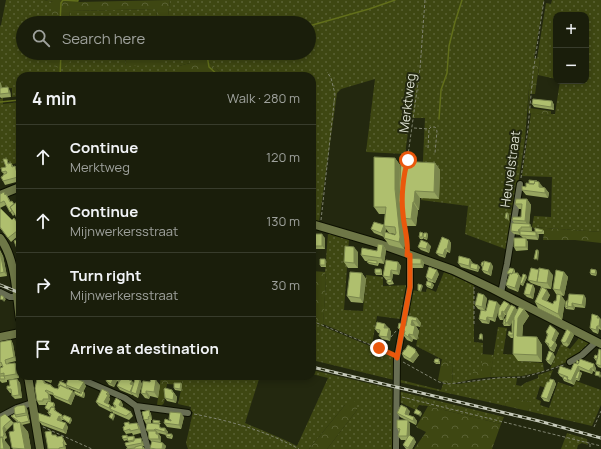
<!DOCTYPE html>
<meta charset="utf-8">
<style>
body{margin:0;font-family:Manrope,sans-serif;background:#232714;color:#f1f3f6}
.controls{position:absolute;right:12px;top:12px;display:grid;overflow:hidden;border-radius:8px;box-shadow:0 2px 6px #0003}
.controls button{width:36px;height:36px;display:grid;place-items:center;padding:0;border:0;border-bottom:1px solid #383c2c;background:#1a1e0b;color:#f1f3f6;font:20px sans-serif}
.stop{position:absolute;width:12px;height:12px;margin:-9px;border:3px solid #ea580c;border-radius:50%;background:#fff}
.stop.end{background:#ea580c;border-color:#fff;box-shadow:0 1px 4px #0008}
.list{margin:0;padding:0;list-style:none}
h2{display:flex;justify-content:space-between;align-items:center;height:52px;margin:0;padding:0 16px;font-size:17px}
h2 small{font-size:13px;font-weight:400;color:#9fa29d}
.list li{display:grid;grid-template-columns:26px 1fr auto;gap:12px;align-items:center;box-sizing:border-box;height:64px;padding:0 16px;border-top:1px solid #383c2c}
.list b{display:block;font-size:15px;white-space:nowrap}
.list p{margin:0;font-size:13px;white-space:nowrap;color:#9fa29d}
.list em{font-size:13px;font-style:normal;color:#9fa29d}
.icon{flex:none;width:22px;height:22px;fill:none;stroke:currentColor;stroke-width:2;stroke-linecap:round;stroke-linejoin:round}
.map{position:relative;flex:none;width:601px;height:449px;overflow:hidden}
.search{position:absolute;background:#1a1e0b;box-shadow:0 2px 6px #0003;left:16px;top:16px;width:300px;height:44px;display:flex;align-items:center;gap:10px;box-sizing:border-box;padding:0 14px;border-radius:22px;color:#9fa29d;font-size:15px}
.panel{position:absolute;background:#1a1e0b;box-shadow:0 2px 6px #0003;left:16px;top:72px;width:300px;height:308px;border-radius:12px}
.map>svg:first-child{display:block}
</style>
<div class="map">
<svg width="601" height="449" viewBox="0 0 601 449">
<defs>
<pattern id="grass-dots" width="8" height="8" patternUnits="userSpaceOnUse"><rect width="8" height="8" fill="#3e4712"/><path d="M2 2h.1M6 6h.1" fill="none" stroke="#596133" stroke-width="1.8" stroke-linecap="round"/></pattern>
<pattern id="forest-crowns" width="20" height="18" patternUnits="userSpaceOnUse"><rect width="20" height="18" fill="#3e4712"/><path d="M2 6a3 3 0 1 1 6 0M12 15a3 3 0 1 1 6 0" fill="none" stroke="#596133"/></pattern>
</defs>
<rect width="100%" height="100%" fill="#23280f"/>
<path fill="url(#grass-dots)" d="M6,0H44L53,2L69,20L70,11L157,9L156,23H23V53H48L70,60L74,58L107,53H125L126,66L155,58L144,57L143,53H309V23H167L170,0H544L529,88L525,139L508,250L465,234L468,206L421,200L425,118H410L405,154L366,152L375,79L341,89L337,93L319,222L312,220V76H224L203,56L191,58L190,63L179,66V76H20V96L12,97V88L2,89L1,85L0,84V26L1,25Z
M552,0H601V232L532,227L534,216L551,217L552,177L522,176L531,113L551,116V114H555L560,81H586V15H556V79L538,75L540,60L537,59L546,3L551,4Z
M3,98V104L20,102V162L10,165L9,161L4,163L5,167L0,169V99Z
M328,233L349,239L344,310L363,311L366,275L383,277V286L409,285L400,319L377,316L372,345L323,324L326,280L325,272Z
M444,272L474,284V342L483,343L482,371H473V379L452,384L453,365L416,346L421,322L404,319L411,290L426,292L427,288L436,292Z
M312,322L394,356V380L312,360Z
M498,327L507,328L503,354L519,355V361L543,363L544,371L522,376L490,377Z
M579,338L591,344L569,361L550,369L561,344L570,349Z
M312,370L393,389V449H327L357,410V403L345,405L309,449H188L186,443L193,412H190L191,407L178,404L182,385V376H260L245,423L285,440L297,446L328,378L312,374Z
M553,370L546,388L540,386L536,399L541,401L540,405L549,408L558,382L573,387L576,381L601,390V405L592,426L528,411L530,402L516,399H509L505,405L506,406L398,382L397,379L441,390L443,384H458L498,378H517L516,385L521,386L525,383L538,378V375Z
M398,391L504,417L501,424L428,406L419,405L416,410L397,401Z
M567,433L587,439L588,445L582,443L578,445L577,449H561Z"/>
<path fill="url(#forest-crowns)" d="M44,0H78V2L170,0L167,23H156L157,9L70,11L69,20L51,19L53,2Z
M48,53H107L74,58C70,60 70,63 67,65C57,72 46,64 48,53Z
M125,53H143L144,57L155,58L163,57L164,61L160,65L126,66Z
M203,56L224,76H211L207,73L194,76H179V66L190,63V58Z
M533,58L540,59L535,94H530L529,108L551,111V116L528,113L529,88Z
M532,227L601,232V243L575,240H543L544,231L536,230Z
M312,271L325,272L326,280L323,326L312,322Z
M482,354L494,355L490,377L473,379V371H482Z
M442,359L453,365L452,384L444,383L438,380Z
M161,376H182V385L167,384L164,403L161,406L157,405Z
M508,399H516L531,402L528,411L506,406L505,405Z
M351,401H354L357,403V410L327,449H309L345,405Z
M428,406L501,424L492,449H414L426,432L416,427Z"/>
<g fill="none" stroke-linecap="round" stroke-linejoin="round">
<path stroke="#626f1b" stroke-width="1.5" d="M63,0L78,1V0
M60,23L61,3L63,0
M309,26L369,9L395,0
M207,55L209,67L219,76
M160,59L207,56L214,53
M60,76L61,53
M0,102L20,100
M439,119L441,90L447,73L449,46L455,22L462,0"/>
<defs>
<path id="street" d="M0,292L10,297H17
M501,293L507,264L520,184
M570,362L582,355L596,342
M74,376L125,398L136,406L188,413
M136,406L148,449
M0,417L17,408L32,403
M396,449L397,358L410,287V258"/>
<path id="secondary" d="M0,195L20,187
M312,224L380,244L453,270L493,289L601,344
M0,238C16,259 16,293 20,319
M0,337L20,333
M28,376L40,449"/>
</defs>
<use href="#street" stroke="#0d1000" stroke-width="8"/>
<use href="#secondary" stroke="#0d1000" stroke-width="10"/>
<path stroke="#808470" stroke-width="1" stroke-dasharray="3 2" stroke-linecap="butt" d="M414,128L429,129L431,127H435L437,131L435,153
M428,148L429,129
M407,162L420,69L425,0
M521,178L528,128L533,73L544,0
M403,207V214
M403,219L408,247
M321,220L335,94L331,78L327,72
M312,321L391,353
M474,324V287
M391,337L396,331
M403,362L439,382L448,384L498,378L525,377L564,365
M402,397L601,446
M194,414C231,421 266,431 299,449
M43,427L92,449
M594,427L601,411
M590,444V449"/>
<use href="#street" stroke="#686e53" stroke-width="6"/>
<use href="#secondary" stroke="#6e7747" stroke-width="8"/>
<defs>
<path id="rail" d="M0,285L20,293
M312,367L539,421L601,438"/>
</defs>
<use href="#rail" stroke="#c6caba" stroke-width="3"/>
<use href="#rail" stroke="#23280f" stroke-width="1.5" stroke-dasharray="4.5" stroke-linecap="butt"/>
</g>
<path fill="#96a45f" d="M0,82L1,84L2,88L10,91L11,97L1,98L0,97Z
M552,101L554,105V110L534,107L532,104Z
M395,158L400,165V194L435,163L440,170L439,199L420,198L419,210H418L416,226H407L402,218L403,207L401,204L405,244L404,249L389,245L384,238L395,235V234L389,233L386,229L384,237L374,233L371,229L384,225L385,214H379L374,207Z
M9,162L10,164L11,163L14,167L15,166L18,170L20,181L5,185L3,181L4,174L2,172Z
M543,187L545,188L549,193L548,198L526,195L522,190Z
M0,194L5,195L6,194L11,202L14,204L20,200V222L15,214L13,216L6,205L0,208Z
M527,199L531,205L529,224L532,228V231H524L535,232L543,230L544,231V234H538L539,235L538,240L526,239L528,242V250L516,251L514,247L523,238L520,235L514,234L511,231L514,223L512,220L521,217V209H519L515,204Z
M0,208L12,220L20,227V236L19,235L11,242L0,228Z
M423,233L424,234L427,233L428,235L427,240L424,239L423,238V239H420L419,237Z
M312,234L325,238V249H312Z
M449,240L451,243L450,253L447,252L445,258L439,256L436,253Z
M383,245L386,250L384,264L379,263L378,266L369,264L367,262L368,261H365L361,255L377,251Z
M431,246L429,253L421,250L418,247Z
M0,250L3,256L7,276L0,277Z
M358,252V268H348L344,262Z
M421,259L424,263L423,268H411L409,264Z
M470,259L473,264L480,267L478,272L461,267L458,263Z
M326,261V267H321L320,265Z
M398,262L401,266L399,275L393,274L392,280L394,284L389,285L387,283V280H386L383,276Z
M481,265L493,266L491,276L484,273L482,270V267Z
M381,269L382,271V275H376L375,273Z
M514,269L515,271V273H518L521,278L527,277L523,286L521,285L520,284L518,292L508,288L506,285L509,275L507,273Z
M564,272L568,277L564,296L556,294L553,289Z
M597,272L596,276L591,275L590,273Z
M362,273L366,279L363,303L351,302L347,296Z
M439,274L435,283L428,281L426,277Z
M553,275L551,289L542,288L550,295L547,301L553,304L556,301L561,295L565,301L562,320L538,308L535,302L541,287L540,286H539L531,283L528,280Z
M432,283L434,285L432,289L427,287L426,285Z
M533,285L535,289L533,299L527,297L524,294Z
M487,298L485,310L486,311L500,305L499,308L509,304L510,306L515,307L517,310L524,309L529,316L523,325L522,337H537L542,345V362L518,361L513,354V338H511L508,335L512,333V322L510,326H504L503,324L506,319V315H505L503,320H500L498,316L499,308L495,322L490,320L489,324L482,323L479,319L481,310L478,309L475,305Z
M586,298L585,308L575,307L574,310L566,309L565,307L568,301Z
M408,316L417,318L421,323L420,327L416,326L419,331L417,340L413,339L412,342L407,340L398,328L406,326Z
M598,316L601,320V330L599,329L598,334L593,332L590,328Z
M388,327L387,328H389L391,332L390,341L382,339L379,336L380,333H378L375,329Z
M546,332L559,333L555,342L557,345L554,352L550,350L548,346L545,342L547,335Z
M571,332L574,335L569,345L567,347L563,345L561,341Z
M11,340L13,344L16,361L8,363V364L15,363L17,367L19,378L7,380V382L2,383L0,381V368L3,367L2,366L0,367V342Z
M601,350V368L598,367L596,364V361L594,358L598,356Z
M553,353L555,357L551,365L548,363L546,360Z
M402,354L419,355L413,363L404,358Z
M440,361V364H436L434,362Z
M579,362L596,368L595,372L593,371L592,374L580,370L579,371L582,373L579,381L576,380L574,385L564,381L563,379V378L560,376L558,373L571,370L576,363Z
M37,376H65L63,381L53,377L51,383L38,378Z
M88,376H98L97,380Z
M108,376H131V380L134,384L140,380L142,384L138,398L134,396L133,395H132L120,390L117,386L119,382L117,381L114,387L109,385L106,381Z
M17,379L20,383L22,398L15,399L12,396V393H10L7,389Z
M554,380L556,384L549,402L544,401L541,397L549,382Z
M44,381L46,383L51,385L54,388L58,389L59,387L58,386L66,384L86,386L83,392L85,394L84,398L76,395L74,393H81L69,388L68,387L70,390L75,395L71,405L55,398L53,395L49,394L51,397V402L54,403L55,405L54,408L57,412L62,415L63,417L72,420L70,424L64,420H62L61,421L68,427L66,434L42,425L39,421L50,417V416L48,413L49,411L47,410L45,408L48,403H46V405H39L37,401Z
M181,383L182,385L181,391L175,390L174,388Z
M160,385L158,398L150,396L149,399L145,398L141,393Z
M172,390L177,397L176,403L167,401L165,398Z
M108,392L110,396L109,397L110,399L108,404L110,405L111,407L115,408L113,404L121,401L123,405L122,407L131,412L133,416L129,420L113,413L112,411L111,412L99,406L96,402Z
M25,406L27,409L30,423L22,425L28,432L31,449H13L14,431L13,424L5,432L7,438L5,439V441L10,447L0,437V417L11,420L14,423H17V422L11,416L15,414Z
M149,410L151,414L152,420H151V423H161L159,425L161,428H165L168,432L167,434H172L173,436L172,439L167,438L166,436V435L158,433L161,437V442L166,446L165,449H151L150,448L152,442L149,439L148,432L146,430L147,424H146L144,420Z
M410,411L408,415L414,417L417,421L416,425L408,421L410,424V436L416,442L412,449H406L403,445L406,440H401L398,436L399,432L397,428L406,420L400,417L397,413Z
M184,417L181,429L167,427L164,423L171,421L169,419Z
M137,423L139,426L141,433L133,435L132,433L126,434L124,431L130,424Z
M54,435L58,437L62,436L66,443L67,445H65L66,449H48Z
M127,435L128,437L134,436L135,439L143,442L144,446H143L145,449H128L126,446L129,442L128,440L124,441L123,439Z"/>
<path fill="#7a864d" d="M0,82L1,84L2,89L0,87Z
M8,87L10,91L11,97L9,93Z
M552,101L554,105V110L551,107Z
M395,158L400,165L399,202L401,204L405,244L404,249L399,242L395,189Z
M435,163L440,170L439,199L434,192Z
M15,166L18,170L20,181L18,177Z
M539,182L543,187H539Z
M545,188L549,193L548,198L545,193Z
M415,191L420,198L419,210L414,202Z
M527,199L531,205L529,227L525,221Z
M413,202L418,210L416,226L411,219Z
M508,213L509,215V221L507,219Z
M530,224L532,228V231L530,227Z
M384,225L386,229L384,237L381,233Z
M519,229L522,233L520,235L518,232Z
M536,232L539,235L538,240L536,236Z
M427,233L428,235L427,240L426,238Z
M322,234L325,238V249L322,246Z
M526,238L528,242V250L526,247Z
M449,240L451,243L450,253L447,249Z
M428,243L431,246L429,253L426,249Z
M383,245L386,250L384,264L381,258Z
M354,247L358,252V268L354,263Z
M445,249L447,252L445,258L443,255Z
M538,250L539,252L538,261L537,259Z
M0,252L3,256L7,276L4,272Z
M325,259L326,261V267L325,265Z
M421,259L424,263L423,268L421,264Z
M470,259L473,263L471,268H470L469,266Z
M398,262L401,266L399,275L397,271Z
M491,263L493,266L491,276L488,272Z
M478,265L480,267L478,272L477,270Z
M391,270L393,274L392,280L394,284L390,277Z
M437,270L439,274L435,283L432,280Z
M549,270L553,275L551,289L547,283Z
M596,270L597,272L596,276L595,274Z
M564,272L568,277L564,296L560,290Z
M362,273L366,279L363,303L360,298Z
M518,273L522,279L518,292L515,288Z
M526,275L527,277L523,286L522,284Z
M432,283L434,285L432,289L431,287Z
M422,285L423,286L421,292L420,291Z
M533,285L535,289L533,299L530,295Z
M547,290L550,295L545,304L542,299Z
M484,295L487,298L485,311L482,307Z
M561,295L565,301L562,320L558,314Z
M584,295L586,298L585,308L582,305Z
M4,297L6,299L4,302L3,300Z
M497,302L500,305L495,322L493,318Z
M572,303L575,307L574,310L572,307Z
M509,304L511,308L507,316L504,312Z
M515,307L518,311L510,326L507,323Z
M524,309L529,316L523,325L522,343L515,335L518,318Z
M502,311L505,315L503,320L501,316Z
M598,316L601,320V329L599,326L597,318Z
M487,317L490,320L489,324L486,321Z
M417,318L421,323L420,327L416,321Z
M412,320L419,331L417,340L413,335L411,325Z
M385,324L388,327L387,331L384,328Z
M597,326L599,329L598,334L596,330Z
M389,328L391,332L390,341L387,337Z
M556,330L559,333L555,342L557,345L554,352L551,348L552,340Z
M571,332L574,335L569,345L566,342Z
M409,334L413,339L412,342L408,337Z
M482,334L483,336V341L482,339Z
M537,337L542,345V362L537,355Z
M11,340L13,344L16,361L14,357Z
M415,349L419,355L413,363L410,359Z
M553,353L555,357L551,365L549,361Z
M15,363L17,367L19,378L16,374Z
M594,364L596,368L595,372L593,368Z
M578,366L580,370L576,379L575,378L576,380L574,385L571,381Z
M591,368L593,371L592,374L589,371Z
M580,372L582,373L579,381L578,379Z
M600,372L601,376L600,378L599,376Z
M49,376H52L53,377L51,383L48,379Z
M61,376H65L63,381L60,378Z
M94,376H98L97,380Z
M129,376H131V381H132L134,384L131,392L133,395H132L130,392V384Z
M114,377L117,381L114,387L111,384Z
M17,379L20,383L22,398L19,395Z
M140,380L142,384L138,398L136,394Z
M156,380L160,385L158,398L154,392Z
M554,380L556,384L549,402L547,399Z
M84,382L86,386L82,394L79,390Z
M181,383L182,385L181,391L180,389Z
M172,390L177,397L176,403L173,400Z
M73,391L75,395L71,405L68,401Z
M146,391L150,396L149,399L146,394Z
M84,392L85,394L84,398L82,397Z
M108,392L110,396L109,397L110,399L107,406L104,402Z
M48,393L51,397V403L49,399Z
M121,401L123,405L121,408L119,405Z
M110,405L113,408L110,409L112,411L111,412L109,408Z
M25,406L27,409L30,423L29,421L27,415L26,413Z
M407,408L410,411L408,418L405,414Z
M149,410L151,414L152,420L150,416Z
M421,412L422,414L420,417L419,415Z
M181,413L184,417L181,429L179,425Z
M114,414L115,416L113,421L112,419Z
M59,416L62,420L60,424L57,420Z
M414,417L417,421L416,425L413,421Z
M71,418L72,420L70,424L69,423Z
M408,420L410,424V440L407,436Z
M20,422L28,432L31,449H25Z
M66,423L68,427L66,434L63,430Z
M137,423L139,426L141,433L139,429Z
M4,426L7,430L5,432L7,438L4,435L3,428Z
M165,428L168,432L167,435L165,432Z
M155,429L161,437V443L159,439L154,430Z
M2,437L10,447V449H4Z
M141,438L143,442L144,446L142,443Z
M414,438L416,442L412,449H409L408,448Z
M63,442L65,445L66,449H65L64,447Z
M163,443L166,446L165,449H162Z"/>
<path fill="#afbf6e" stroke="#7a864d" d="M8,87L9,93L0,94V88Z
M533,99L552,101L551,107L532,104Z
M20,151V158L18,152Z
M374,157L395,158V189L400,237L399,242L384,238L385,232L395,235L396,233L395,227L384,226L386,207H374Z
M3,159H7L8,164L11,163L12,167L15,166L18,177L3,181L1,177L3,176V175L7,173L6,171L2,172L1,168L6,167Z
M401,161L435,163L434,192L415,191L414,202H413L411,219L402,218L403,202H399Z
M529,180L537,181H535L534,184H529Z
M535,181L539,182V187L545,188V193L522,190V186L526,187V183L534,184Z
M4,192L5,195L6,194L10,202L12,201L14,204L10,207L12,211L10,212L4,201L0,203V194Z
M516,199H527L525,221L512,220L513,217H521L522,204H515Z
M20,200V220L19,221L10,207Z
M0,209H1L12,220L14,218L20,227V233L19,234L17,231L8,238L0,227Z
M506,213H508L507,219L505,218Z
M374,222L384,225L381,233L371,229Z
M512,223L530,224V227H521V229H519L518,232L511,231Z
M535,228L543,230L542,232H535Z
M520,231L536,232V236L520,235Z
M420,232L423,233L422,237H419Z
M424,233H427L426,238L423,237Z
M312,234H322V246H312Z
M20,237V257L14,241L18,239L17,238Z
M442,237L449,240L447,249H445L443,255L436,253Z
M514,238H526V247H514Z
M421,240L428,243L426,249L418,247Z
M378,244L383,245L381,258L361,255L362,248L377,251Z
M345,246L354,247V263L344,262Z
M536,250H538L537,259H534Z
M0,252L4,272L0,273Z
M459,256L470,259L469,266L458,263Z
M409,258L421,259V264H409Z
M320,259H325V265H320Z
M368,260L377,261V264L367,262Z
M386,260L398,262L397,271L391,270L390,277L383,276Z
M484,261L491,263L488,272L482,270Z
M482,262H484L483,266L481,265Z
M471,263L478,265L477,270L470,268Z
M429,267L437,270L432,280L426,277Z
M510,268L514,269L512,274L507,273Z
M531,268L539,270L537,282L528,280Z
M539,268L549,270L547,283L537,282Z
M375,269H381V273H375Z
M591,269L596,270L595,274L590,273Z
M556,270L564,272L560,290L553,289Z
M350,272L362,273L360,298L347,296Z
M510,273L512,274V273H518L517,274L519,275L515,288L506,285Z
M523,274L526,275L522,284L520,283Z
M391,279L392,282L387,283V280Z
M427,281L432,283L431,287L426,285Z
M527,283L533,285L530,295L524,294Z
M418,284L422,285L420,291L418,290Z
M542,287L547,290L542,299L553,304L554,301H556L557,294L561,295L558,314L535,302Z
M478,293L484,295L482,307L475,305Z
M569,294L584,295L582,305L572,303V307L567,306Z
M1,295L4,297L3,300L0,299Z
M489,300L497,302L493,318L487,317L486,321L479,319L481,310L486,311Z
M504,301L509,304L504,312L502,311L501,316H498L499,308Z
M566,301H568L567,306L568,308L565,307Z
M511,305L515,307L507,323L505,322L507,312Z
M519,307L524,309L518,318L517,336L537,337V355L513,354L514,317Z
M592,314L598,316L597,318H600L599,326H597L596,330L590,328Z
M408,316L417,318L416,321L412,320L411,325L415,326L413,335L409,334L408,337L404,334L405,331L398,328L399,323L406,326Z
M504,319H506L505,322L506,324H503Z
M512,320H514L513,335H508L509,331L512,333Z
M377,322L385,324L384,328H389L387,337L379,336L380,330L375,329Z
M550,325L556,330L552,340L555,342L551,348L548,346L549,344L545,342L548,334L546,332Z
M567,329L571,332L566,342L564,343L561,341Z
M480,334H482V339H479Z
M11,340L14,357L5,360L6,364L15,363L16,374L4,376V373L0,374V368L3,367L1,362L0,363V342Z
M408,345L415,349L416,352L410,359L402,354L404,350H405Z
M599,349L601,350V366L596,364Z
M549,351L553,353L549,361L546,360Z
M595,355L598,356L597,359L594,358Z
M435,359H439V363L434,362Z
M580,359L594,364L593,368H591L589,371L578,366L571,381L567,379L568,377L558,373L560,366L571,370L574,363L578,364Z
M577,360L579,362L578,364L576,363Z
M578,371L580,372L578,379L575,378Z
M596,371L600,372L599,376L595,375Z
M0,376H4L5,379H0Z
M41,376H49L48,379Z
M69,376L84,382L79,390L66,385Z
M108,376H117V378L114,377L111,384L106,381Z
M119,376H121L120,381L118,380Z
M122,376H129V380L132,381L130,384L133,385L130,392L117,386Z
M564,376L568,378L567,379L569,381L563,379Z
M17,379L19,395L12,396L11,389H7V386H10L9,380Z
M37,379H41L44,381V383L51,385V386L54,388L58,389L60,385L73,391L68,401L53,395V393L46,390L45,391L48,393L49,399H43V401H37L35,388Z
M135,379L140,380L136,394L131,392Z
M151,379L156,380L154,392L146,391V394L141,393L143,381L150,382Z
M550,379L554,380L547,399L541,397L547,382H549Z
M60,381L66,384L67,385L66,387L69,388L68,389L60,385L59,386H58Z
M174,383H181L180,389L174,388Z
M165,388L172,390V392L174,393L173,400L165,398L164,389Z
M102,389L108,392L106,394L108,395L104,402L110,405L109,408L96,402Z
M75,391L81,394L82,391L84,392L82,397L74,393Z
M116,398L121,401L119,405L131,412L126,416L110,409L112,406L115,408L116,406L113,404Z
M48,401L54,403L53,407H51L48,413L49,410L45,408Z
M24,405L25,406L26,413L15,415L14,408L17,406Z
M401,405L407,408L405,414L414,417L413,421L397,413Z
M51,407L55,408L54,410L62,415L61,417L59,416L57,420L66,423L63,430L39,421L38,413L50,417L51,414L48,413Z
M416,409L421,412L419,415L414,413Z
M149,410L150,416L148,417L149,419L144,420L142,412Z
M170,412L181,413L179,425L164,423L165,419L171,421V420L169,419Z
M111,413L114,414L112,419L109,417Z
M5,414L11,420L4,426L3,428L4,435L3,436V438L2,437H0V417Z
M15,414L16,417L27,415L29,421L21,423L20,422L17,423L18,421L11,416Z
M64,415L71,418L69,423L62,418Z
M153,420L160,421L159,423H153Z
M397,420H408L407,436H398L400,429L397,428Z
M20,422L25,449L12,448L9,432L14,431L13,423Z
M129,422V424L137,423L139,429L130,431V429L124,431L123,427L125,426L124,423Z
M147,423L159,424L160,428H165V432L155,429L154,430H146Z
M51,431L52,435H56L57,437L62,436L64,441L63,442L64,447L59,448V449H48L45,432Z
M148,431H156V434H158L159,439H149Z
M166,434H172L170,437L166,436Z
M127,435V437L134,436V440L128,441L127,438L123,439L122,436Z
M409,435L414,438L408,448L403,445Z
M2,437L4,449H0V438Z
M141,438L142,443L126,446L125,443L134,441V439Z
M152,441L163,443L162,449H156L150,448Z
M142,445L143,449H126L135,448V447Z"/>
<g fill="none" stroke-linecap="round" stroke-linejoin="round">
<path stroke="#ea580c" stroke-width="5" d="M379,348L396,356L397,358L410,287V255H407C409,241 404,228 403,214C401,198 403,175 408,160"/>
</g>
<g text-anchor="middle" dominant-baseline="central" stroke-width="4" stroke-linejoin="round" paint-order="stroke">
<g font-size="13" fill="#dbdfd0" stroke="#23280f">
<text transform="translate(407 103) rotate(-83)">Merktweg</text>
<text transform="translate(510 169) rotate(-82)">Heuvelstraat</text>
</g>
</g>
</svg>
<div class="controls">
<button>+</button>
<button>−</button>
</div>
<div class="stop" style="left:408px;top:160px"></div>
<div class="stop end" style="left:379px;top:348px"></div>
<div class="search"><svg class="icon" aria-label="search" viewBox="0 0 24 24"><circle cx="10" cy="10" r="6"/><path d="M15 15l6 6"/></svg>Search here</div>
<section class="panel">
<h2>4 min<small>Walk · 280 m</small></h2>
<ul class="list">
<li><svg class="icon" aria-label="ahead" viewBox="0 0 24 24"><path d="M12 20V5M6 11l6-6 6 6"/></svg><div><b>Continue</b><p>Merktweg</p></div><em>120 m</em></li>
<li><svg class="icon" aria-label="ahead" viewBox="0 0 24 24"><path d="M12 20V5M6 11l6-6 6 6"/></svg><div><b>Continue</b><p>Mijnwerkersstraat</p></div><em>130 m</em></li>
<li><svg class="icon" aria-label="right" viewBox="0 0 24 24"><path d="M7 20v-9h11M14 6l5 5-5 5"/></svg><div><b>Turn right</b><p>Mijnwerkersstraat</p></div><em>30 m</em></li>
<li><svg class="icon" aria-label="arrive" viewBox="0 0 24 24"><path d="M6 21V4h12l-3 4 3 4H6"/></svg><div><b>Arrive at destination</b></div></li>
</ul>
</section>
</div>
